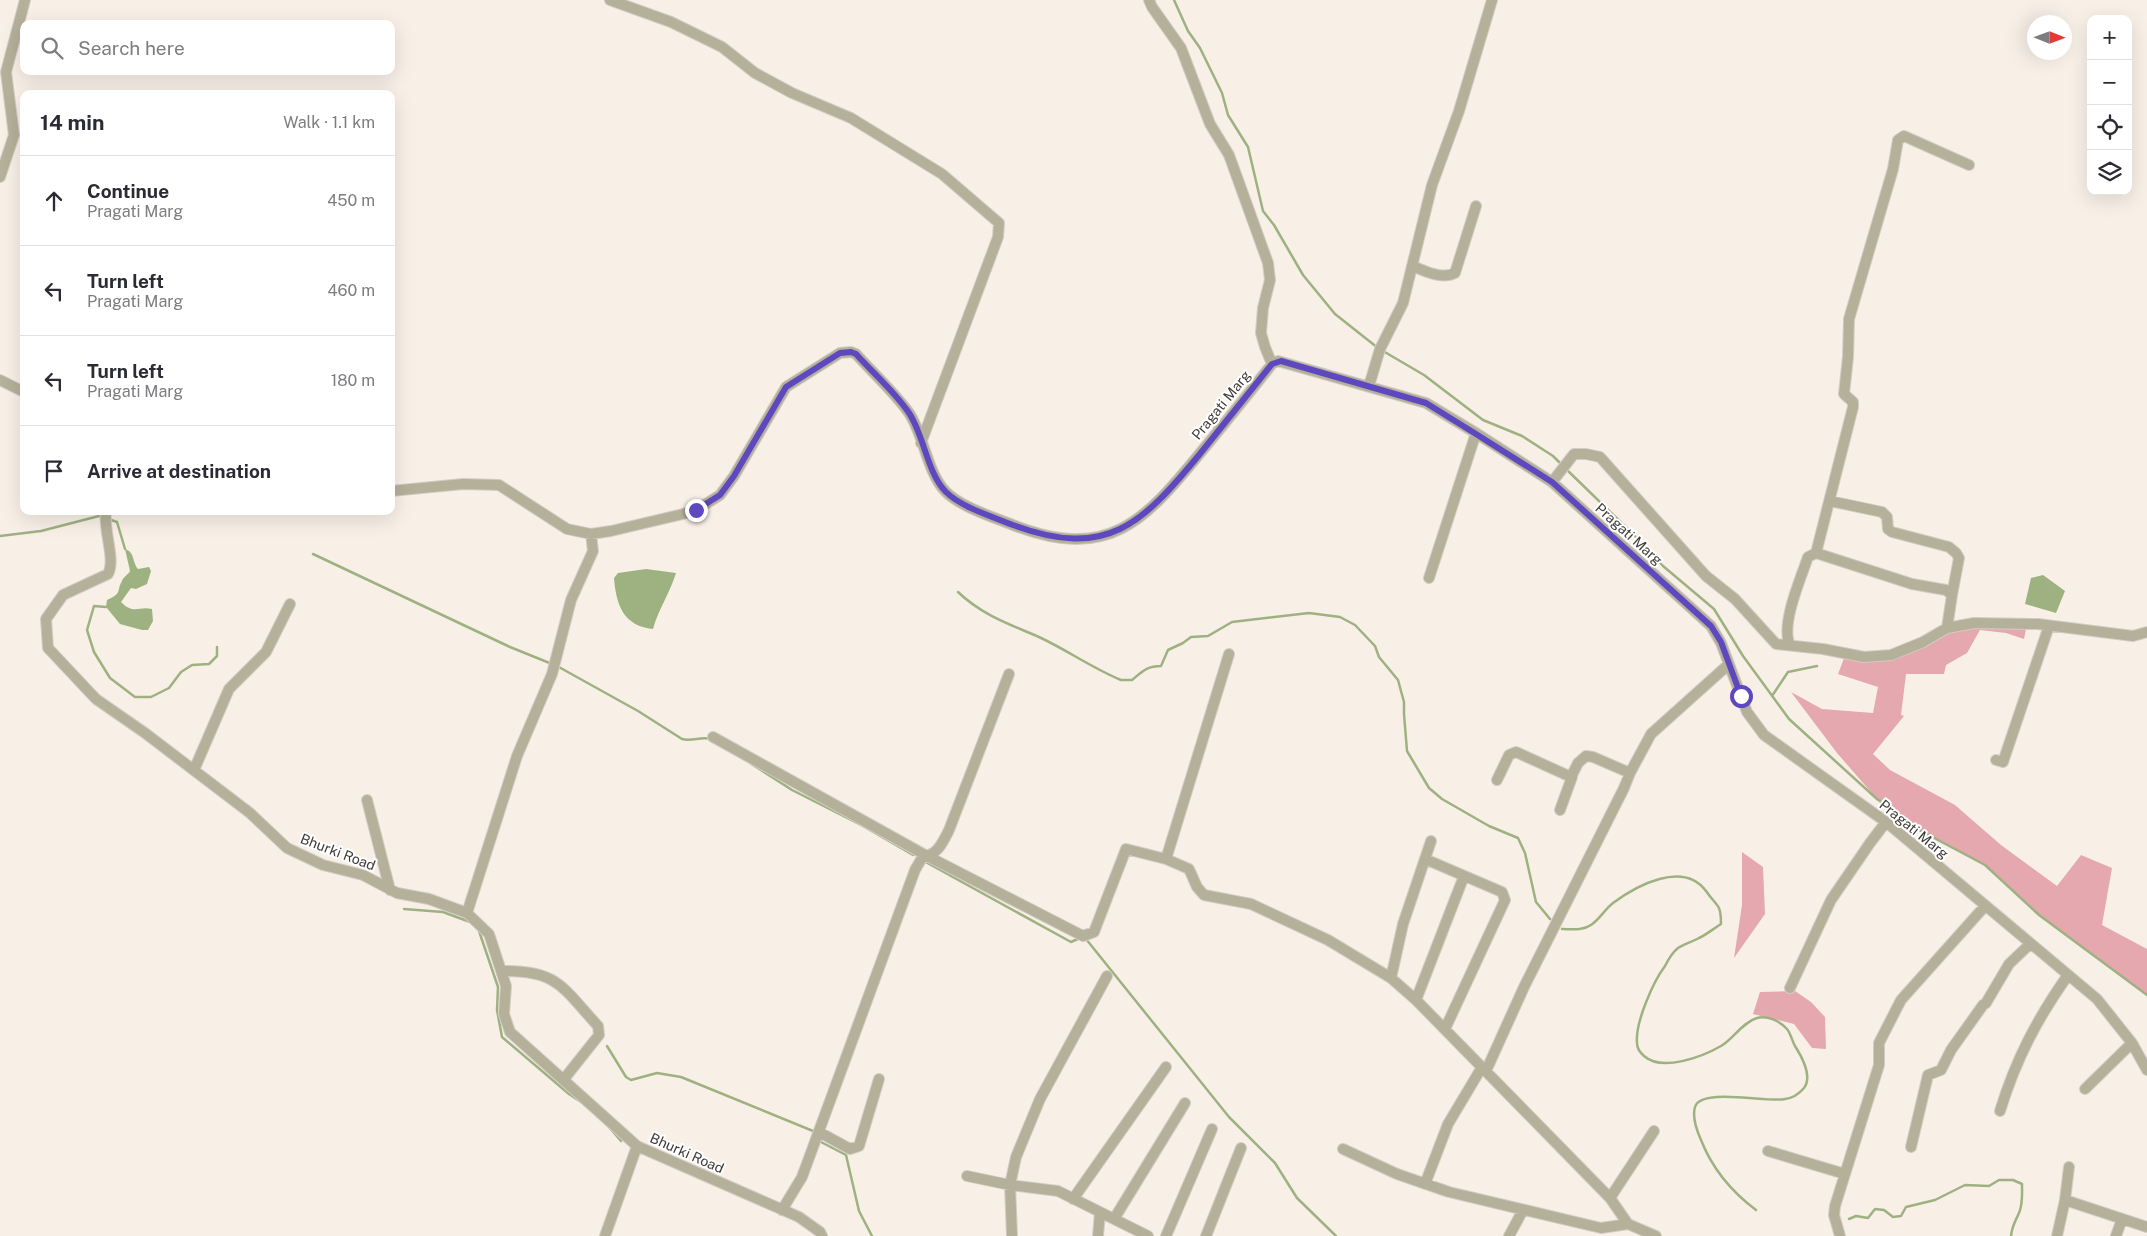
<!DOCTYPE html>
<meta charset="utf-8">
<style>
body{margin:0;font-family:"Public Sans",sans-serif;background:#f2f2f3;color:#2b2b33}
.controls{position:absolute;right:15px;top:15px;display:grid;overflow:hidden;border-radius:10px;box-shadow:0 5px 20px #0002}
.controls button{width:45px;height:45px;display:grid;place-items:center;padding:0;border:0;border-bottom:1px solid #e1e1e2;background:#fff;color:#2b2b33;font:25px sans-serif}
.compass{position:absolute;left:2027px;top:15px;width:45px;height:45px;border-radius:50%;background:#fff;box-shadow:0 5px 20px #0002;rotate:91deg}
.stop{position:absolute;width:15px;height:15px;margin:-11px;border:4px solid #5e48c0;border-radius:50%;background:#fff}
.stop.end{background:#5e48c0;border-color:#fff;box-shadow:0 1px 5px #0008}
.list{margin:0;padding:0;list-style:none}
h2{display:flex;justify-content:space-between;align-items:center;height:65px;margin:0;padding:0 20px;font-size:21px}
h2 small{font-size:16px;font-weight:400;color:#7c7c81}
.list li{display:grid;grid-template-columns:32px 1fr auto;gap:15px;align-items:center;box-sizing:border-box;height:90px;padding:0 20px;border-top:1px solid #e1e1e2}
.list b{display:block;font-size:19px;white-space:nowrap}
.list p{margin:0;font-size:16px;white-space:nowrap;color:#7c7c81}
.list em{font-size:16px;font-style:normal;color:#7c7c81}
.icon{flex:none;width:28px;height:28px;fill:none;stroke:currentColor;stroke-width:2;stroke-linecap:round;stroke-linejoin:round}
.map{position:relative;flex:none;width:2147px;height:1236px;overflow:hidden}
.search{position:absolute;background:#fff;box-shadow:0 5px 20px #0002;left:20px;top:20px;width:375px;height:55px;display:flex;align-items:center;gap:12px;box-sizing:border-box;padding:0 18px;border-radius:10px;color:#7c7c81;font-size:19px}
.panel{position:absolute;background:#fff;box-shadow:0 5px 20px #0002;left:20px;top:90px;width:375px;height:425px;border-radius:10px}
.map>svg:first-child{display:block}
</style>
<div class="map">
<svg width="2147" height="1236" viewBox="0 0 2147 1236">
<rect width="100%" height="100%" fill="#f8f0e7"/>
<path fill="#e4a8ae" d="M1947,628L2026,629L2024,639L2006,633L1980,630L1967,653L1946,665L1944,674H1906L1901,715L1904,716L1873,754L1890,770L1955,805L2001,845L2057,886L2081,855L2112,868L2102,925L2147,949V995L2039,915L1985,865L1921,831L1877,799L1837,753L1791,692L1822,709L1873,713L1878,687L1838,674L1846,653L1891,655Z
M1742,852L1763,867L1765,914L1734,958L1742,905Z
M1795,991L1811,1002L1825,1017L1826,1049L1812,1048L1794,1024L1753,1014L1760,992Z"/>
<path fill="#9eb181" d="M125,549C135,552 132,562 138,569L149,567L151,571L147,584L136,589L131,588L121,602C134,615 138,606 152,609L153,621L148,630H142L120,624L106,607L107,600C123,593 116,591 122,581C123,577 128,575 130,571Z
M646,569L676,573C670,593 658,610 653,629C623,626 616,604 614,578L618,573Z
M2043,575L2065,591L2056,613L2025,604L2031,578Z"/>
<g fill="none" stroke-linecap="round" stroke-linejoin="round">
<path stroke="#9eb181" stroke-width="2.5" d="M1174,0L1188,31L1200,48L1222,93L1228,115L1248,147L1263,211L1274,225L1303,275L1335,314L1378,348
M1383,351L1424,375L1483,420L1522,436L1553,456L1562,465
M1566,469L1633,534L1663,566L1714,609L1743,656L1789,719L1877,799L1921,831L1985,865L2039,915L2147,995
M108,519L117,522L125,549
M0,536L41,531L99,516L102,517
M313,554L510,647L552,664
M958,592C982,615 1009,624 1039,637C1067,650 1092,668 1121,680H1132C1142,672 1146,666 1161,666L1168,650L1183,643L1191,637L1208,636L1232,622L1309,613L1340,617L1355,625L1375,646L1379,657L1398,680L1404,702V714L1407,751L1429,788L1442,799L1489,826L1518,838L1525,853L1536,902L1550,919
M106,607L94,606L87,630L94,652L110,678L135,697H151L169,688L181,672L192,665L209,664L217,656V647
M557,666L638,711L682,739C692,742 701,736 711,739
M1772,696L1788,672L1817,666
M750,763L792,790L863,826L913,855
M922,860L1071,942L1080,938
M404,909L443,912L470,922
M1562,929C1572,929 1582,931 1591,925C1600,919 1605,909 1613,903C1636,886 1683,860 1706,891C1717,907 1721,903 1721,924C1713,929 1706,935 1699,938C1692,942 1684,944 1678,948C1673,952 1668,960 1665,966C1653,982 1635,1023 1637,1043C1637,1049 1640,1052 1644,1056C1662,1072 1702,1057 1721,1046C1733,1039 1743,1022 1757,1018C1767,1015 1780,1021 1787,1029C1791,1034 1792,1041 1795,1046C1802,1057 1813,1076 1804,1088C1799,1094 1793,1098 1785,1099C1770,1103 1700,1087 1695,1107C1692,1117 1697,1131 1701,1140C1712,1168 1732,1192 1756,1210
M479,931L498,987L497,1010L502,1037L569,1094L581,1102
M1086,939L1229,1117L1275,1163L1297,1198L1336,1236
M607,1046L626,1077L631,1080L657,1073L681,1077L813,1131
M609,1127L621,1141
M819,1141L846,1155L859,1211L872,1236
M1849,1219L1856,1216L1868,1218L1875,1209L1884,1210L1893,1217L1901,1216L1906,1207L1935,1200L1965,1185L1989,1186L1999,1180H2013L2022,1184C2022,1194 2023,1204 2019,1213C2015,1222 2012,1226 2011,1236"/>
<defs>
<path id="minor" d="M610,0L671,22L722,47L755,73L792,93L851,118L942,174L999,223L998,237L921,443
M1149,0L1152,7L1181,48L1210,124L1229,155L1268,263L1270,280L1263,308L1261,333L1265,347L1272,364
M0,177L14,135L6,72L25,0
M1412,266C1426,271 1441,280 1455,273L1476,206
M0,380L24,392
M1369,386L1380,349L1403,303L1432,185L1459,111L1492,0
M1552,482L1574,454H1586L1600,457L1706,576L1735,599L1776,644L1823,649L1864,657L1891,655L1923,642L1947,628L1974,623L2038,624L2133,636L2147,632
M391,491L463,484L499,485L567,529L591,534L611,531L683,514L696,510L720,495L734,476L786,387L840,353L851,352L856,354C873,373 894,392 909,413C924,435 927,473 946,492C961,507 993,517 1013,525C1108,562 1144,522 1201,452C1225,423 1249,393 1272,364L1278,361L1426,403L1476,433L1552,482L1711,626L1721,643L1747,712L1764,735L1886,822L2097,999L2132,1043L2147,1070
M1830,501L1882,512L1887,517L1888,529L1892,532L1949,547L1956,553L1959,558L1952,595
M106,511C103,531 116,559 108,574L63,595L46,619L48,648L96,699L145,733L250,813L287,848L323,865L363,875L397,893L429,899L467,913L489,934L506,986L504,1014L510,1032L637,1146L799,1217L820,1232L822,1236
M1429,578L1476,433
M1947,628L1952,595L1946,590L1912,584L1816,553L1853,407V402L1844,394L1848,357L1849,319L1893,169L1898,140L1904,136L1969,165
M1790,645C1780,625 1801,578 1808,557L1816,553
M1229,654L1166,859L1189,869L1197,887L1204,895L1251,904L1328,940L1391,978L1416,1000L1610,1198L1628,1224L1601,1228L1449,1192L1397,1174L1343,1149
M713,737L927,856L1083,936L1094,932L1126,849L1166,859
M1996,760L2003,762L2049,626
M194,770L229,689L266,652L290,604
M1497,780L1509,755L1516,752L1571,777L1578,763L1586,756L1593,757L1630,773
M367,800L390,890
M1560,810L1572,777
M1425,859L1502,892L1505,900L1445,1029
M467,913L517,756L552,674L571,600L593,551L591,534
M501,971C558,970 562,987 598,1026L599,1035L564,1079
M1391,978L1403,924L1431,841
M1790,988L1831,900L1870,843L1886,822
M1416,1000L1464,876
M1486,1071L1524,987L1624,788L1630,773L1651,734L1729,664
M2085,1089L2132,1043
M2000,1111C2016,1059 2037,1019 2068,975
M819,1132L850,1149L859,1146L879,1079
M1911,1147L1928,1075L1941,1070L1951,1050L1983,1005L1986,1003L2009,964L2030,944
M1768,1151L1845,1174
M967,1176L1010,1185L1058,1191L1148,1236
M1425,1184L1448,1124L1482,1067
M1610,1198L1654,1131
M1073,1199L1166,1067
M2065,1200L2147,1227
M782,1210L802,1177L915,870L923,856C937,856 943,842 949,830L1009,674
M1114,1219L1185,1103
M1628,1224L1656,1236
M605,1236L637,1146
M1012,1236L1010,1185L1016,1157L1040,1099L1107,976
M1098,1236L1100,1212
M1166,1236L1212,1129
M1206,1236L1241,1148
M1509,1236L1523,1210
M1840,1236L1834,1215L1835,1206L1879,1065V1043L1901,1000L1985,906
M2057,1236L2065,1200L2069,1167
M2116,1236L2122,1219"/>
</defs>
<use href="#minor" stroke="#d3ccc4" stroke-width="12"/>
<use href="#minor" stroke="#b5b09a" stroke-width="10"/>
</g>
<g fill="none" stroke-linecap="round" stroke-linejoin="round">
<path stroke="#5e48c0" stroke-width="6" d="M696,510L720,495L734,476L786,387L840,353L851,352L856,354C873,373 895,392 909,413C924,435 927,473 946,492C961,507 993,517 1013,525C1107,560 1142,524 1199,455C1223,425 1248,394 1272,364L1281,361L1426,403L1476,434L1552,482L1711,626L1721,642L1741,696"/>
</g>
<g text-anchor="middle" dominant-baseline="central" stroke-width="4" stroke-linejoin="round" paint-order="stroke">
<g font-size="14" fill="#3d3a37" stroke="#fff">
<text transform="translate(1221 405) rotate(-51)">Pragati Marg</text>
<text transform="translate(1629 534) rotate(42)">Pragati Marg</text>
<text transform="translate(1914 829) rotate(39)">Pragati Marg</text>
<text transform="translate(338 852) rotate(21)">Bhurki Road</text>
<text transform="translate(687 1153) rotate(24)">Bhurki Road</text>
</g>
</g>
</svg>
<div class="controls">
<button>+</button>
<button>−</button>
<button><svg class="icon" aria-label="locate" viewBox="0 0 24 24"><circle cx="12" cy="12" r="6"/><path d="M12 2v4M12 18v4M2 12h4M18 12h4"/></svg></button>
<button><svg class="icon" aria-label="layers" viewBox="0 0 24 24"><path d="M12 4l9 5-9 5-9-5zM3 14l9 5 9-5"/></svg></button>
</div>
<svg class="compass" viewBox="-18 -18 36 36"><path d="M0-13l5 13h-10z" fill="#e53935"/><path d="M0 13l5-13h-10z" fill="#7c7c81"/></svg>
<div class="stop" style="left:1741px;top:696px"></div>
<div class="stop end" style="left:696px;top:510px"></div>
<div class="search"><svg class="icon" aria-label="search" viewBox="0 0 24 24"><circle cx="10" cy="10" r="6"/><path d="M15 15l6 6"/></svg>Search here</div>
<section class="panel">
<h2>14 min<small>Walk · 1.1 km</small></h2>
<ul class="list">
<li><svg class="icon" aria-label="ahead" viewBox="0 0 24 24"><path d="M12 20V5M6 11l6-6 6 6"/></svg><div><b>Continue</b><p>Pragati Marg</p></div><em>450 m</em></li>
<li><svg class="icon" aria-label="left" viewBox="0 0 24 24"><path d="M17 20v-9H6M10 6l-5 5 5 5"/></svg><div><b>Turn left</b><p>Pragati Marg</p></div><em>460 m</em></li>
<li><svg class="icon" aria-label="left" viewBox="0 0 24 24"><path d="M17 20v-9H6M10 6l-5 5 5 5"/></svg><div><b>Turn left</b><p>Pragati Marg</p></div><em>180 m</em></li>
<li><svg class="icon" aria-label="arrive" viewBox="0 0 24 24"><path d="M6 21V4h12l-3 4 3 4H6"/></svg><div><b>Arrive at destination</b></div></li>
</ul>
</section>
</div>
